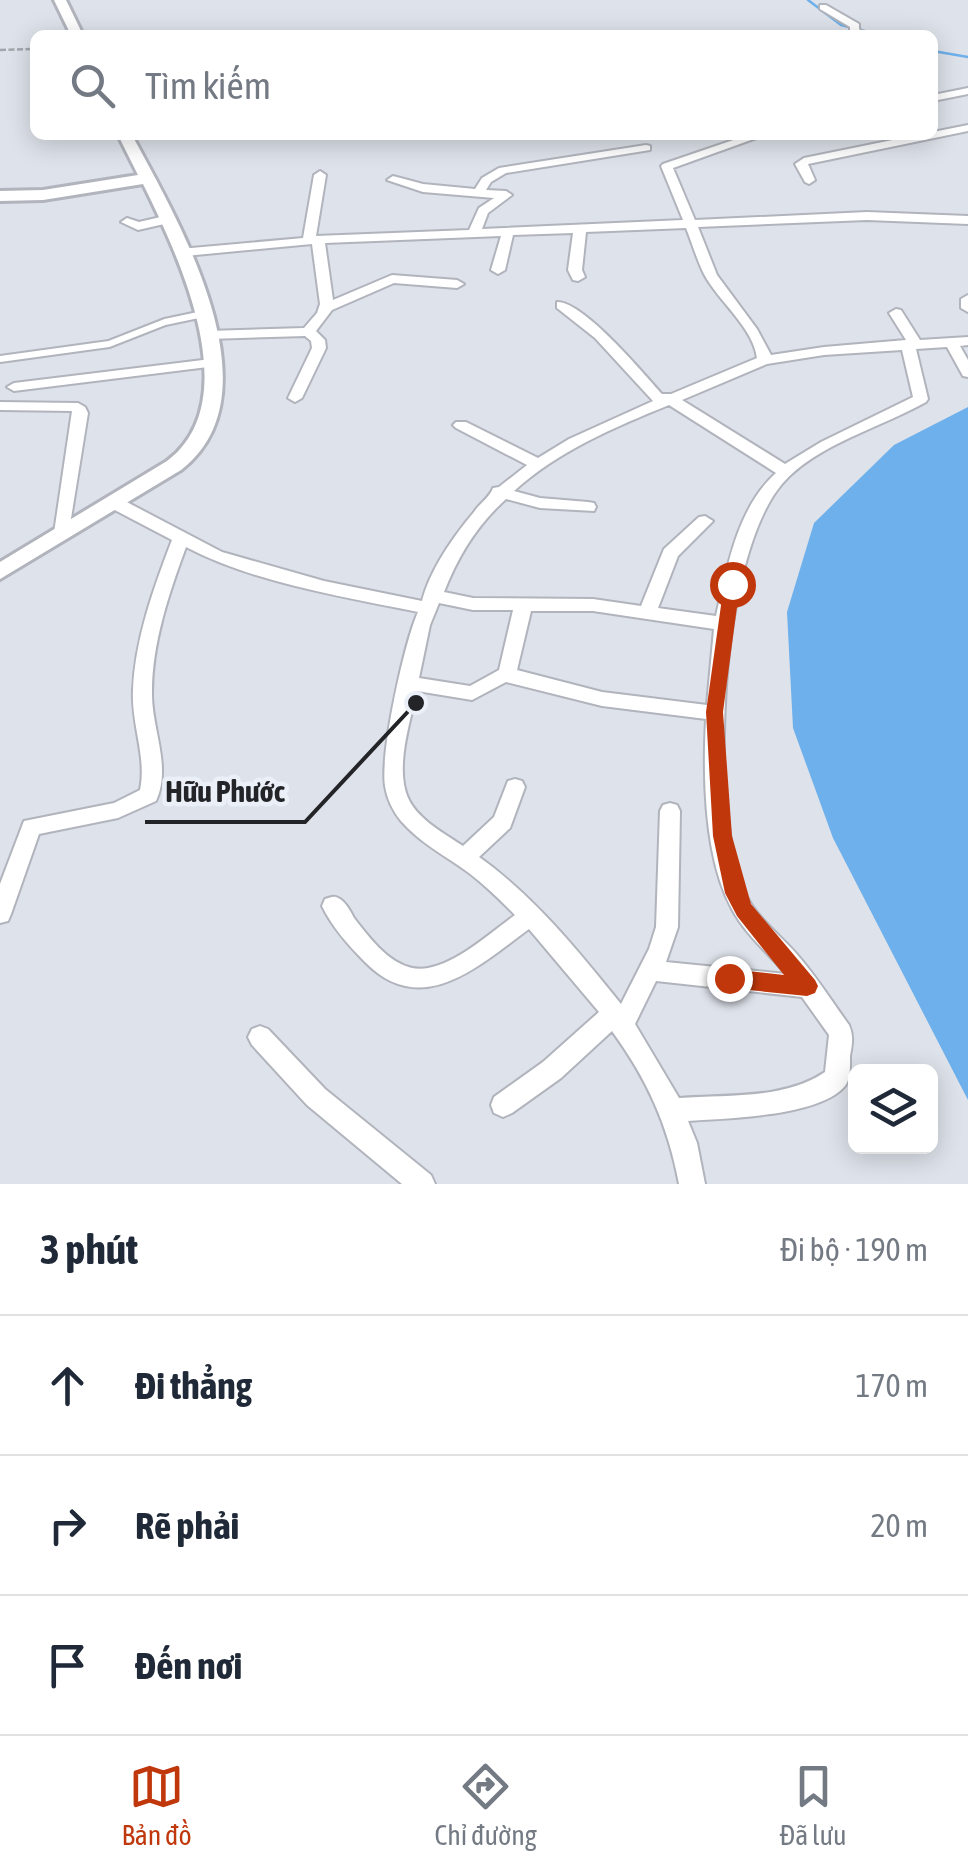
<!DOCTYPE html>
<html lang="vi">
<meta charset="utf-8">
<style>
body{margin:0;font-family:"Asap Condensed",sans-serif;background:#f6f6f7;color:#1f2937}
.controls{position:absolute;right:30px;bottom:30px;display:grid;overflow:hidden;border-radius:15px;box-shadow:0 5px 25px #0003}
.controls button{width:90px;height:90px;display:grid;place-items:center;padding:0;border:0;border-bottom:2px solid #e0e1e3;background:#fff;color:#1f2937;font:50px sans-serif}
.stop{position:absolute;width:30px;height:30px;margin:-22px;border:8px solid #c0370c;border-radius:50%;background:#fff}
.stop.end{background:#c0370c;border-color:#fff;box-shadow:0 2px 10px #0008}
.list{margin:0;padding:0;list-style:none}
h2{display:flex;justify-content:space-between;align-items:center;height:130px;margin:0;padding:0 40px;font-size:42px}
h2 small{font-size:32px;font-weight:400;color:#747a83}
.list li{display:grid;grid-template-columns:65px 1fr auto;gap:30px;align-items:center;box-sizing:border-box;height:140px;padding:0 40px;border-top:2px solid #e0e1e3}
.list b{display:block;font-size:38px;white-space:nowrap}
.list em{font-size:32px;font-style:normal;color:#747a83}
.icon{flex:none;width:55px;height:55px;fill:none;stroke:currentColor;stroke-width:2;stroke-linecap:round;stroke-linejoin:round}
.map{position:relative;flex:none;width:968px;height:1184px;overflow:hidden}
.search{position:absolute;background:#fff;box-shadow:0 5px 25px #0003;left:30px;right:30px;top:30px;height:110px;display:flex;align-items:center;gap:25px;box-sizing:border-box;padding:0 35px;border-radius:15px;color:#747a83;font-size:38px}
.sheet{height:550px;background:#fff}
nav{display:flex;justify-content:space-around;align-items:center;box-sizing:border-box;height:140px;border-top:2px solid #e0e1e3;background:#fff;font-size:28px;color:#747a83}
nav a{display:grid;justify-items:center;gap:5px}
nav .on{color:#c0370c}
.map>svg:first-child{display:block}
</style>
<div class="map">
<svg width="968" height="1184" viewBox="0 0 968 1184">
<rect width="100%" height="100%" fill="#dee2ea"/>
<path fill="#6db0eb" d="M968,407V1100L833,838L793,728L787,612L814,523L894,445Z"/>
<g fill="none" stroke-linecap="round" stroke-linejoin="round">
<path stroke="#6db0eb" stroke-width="2.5" d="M808,0L841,25L880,35
M933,51L968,57"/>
<defs>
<path id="service" d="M0,359L109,344L165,322L203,314"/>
<path id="minor" d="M820,5H826L859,24V29L867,35L850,32V27L820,9Z
M968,88V94L933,101V95Z
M968,125V131L808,164L815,180L809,184L805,182L795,164L804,158L917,135H933V132Z
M748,135H765L673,168L695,220L867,212L968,216V224L867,220L698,227L717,275L757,329L771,355L824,347L906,340L889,313L896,309L901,310L920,340L968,337V345L960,346L968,360V377L963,376L947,347L916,349L928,399L926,402C882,427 815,445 782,484C720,557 707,808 746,895C758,920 783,937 800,958C818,979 833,1003 849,1025C854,1036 852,1045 850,1056C850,1064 851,1078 845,1086C819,1117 726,1118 688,1121L697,1143L705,1184H679C668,1125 647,1079 612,1031L561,1078L512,1113L503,1117L494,1113L491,1105L494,1097L543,1062L599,1012L529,929C478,966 422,1020 365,962C349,946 332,927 322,906L325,899C332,897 334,895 340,899C346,903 351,912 354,918C372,941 396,974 428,968C459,962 490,933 515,915C500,900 485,885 469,873C446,856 420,843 401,821C393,811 387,799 385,786C380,753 404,644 418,612C344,597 252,582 186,547C169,593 152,643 152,692C151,728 172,766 156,801L118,818L39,834L11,914L8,921L0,923V884L24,821L114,803L140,790C147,757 131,724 133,690C135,639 154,587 172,540L109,507L107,503L109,499H121L222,552L324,581L422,601C430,570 453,537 474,512C480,503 490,497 493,488L499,487L527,465L456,428L453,425L456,422H466L538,458L569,439L653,401L595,338L557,308V302C583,301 643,373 662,394H671L757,358C753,327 718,301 704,274C697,260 692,243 686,228L586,232L582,270L585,277L578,281L573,280L568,270L573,233L513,235L505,270L498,274L491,270L501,236L325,243L333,300L392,275L457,280L464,284L457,288L394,283L332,310L316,331L325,340L326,348L302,398L295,402L288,398L312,348L311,341L305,336L208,339L201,335L208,331L304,328L317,313L320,304L312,244L185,256L179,252L180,249L303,238L314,175L320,171L326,175L316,236L469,230L479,208L494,198L423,192L387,180L393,176L423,184L475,189L482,178L499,168L646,145L650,146V150L506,173L491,182L486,190L506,191L512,195L488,213L482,229L683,220L661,166L663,164ZM902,350L913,397L821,442L785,464L682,400L767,364L824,355ZM669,405L776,473C737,508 727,568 716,616L658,608L678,556L713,521L705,516L699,517L664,549L641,606L593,599L473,598L444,592C458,556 477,525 506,499L540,508L594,511L596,507L594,503L588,502L540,498L514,491C558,451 615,427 669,405ZM439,603L473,610H513L499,670L470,686L419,678L430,625ZM531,611H593L714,629L707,705L602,692L517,670ZM506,682L602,706L706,719C703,776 704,858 732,909C745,934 768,953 786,974L666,962L678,927L680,811L677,805L670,803L663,805L660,811L656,927L649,949L621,1004C579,952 534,896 479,857L510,828L525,787L522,781L515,779L508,781L494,817L463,846C445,834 419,820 409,800C394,770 410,722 417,691L472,700ZM656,981L802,997L829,1035L825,1072C784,1100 726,1094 679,1098L635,1024Z
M169,215L175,219L173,222L138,230L121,222L127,218L139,222Z
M968,295V312L961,308V299Z
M211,359L218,363L216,366L14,391L7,387L14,383Z
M0,402L78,403L85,407L88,413L68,537H56L54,533L72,411L0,410Z
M260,1026L268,1029L325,1089L431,1175L435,1184H402L307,1105L252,1045L248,1037L252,1029Z"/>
<path id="tertiary" d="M54,0H66L83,35H71Z
M118,135H132C176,217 281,393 181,470L0,579V562L167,461C248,400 178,255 143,184L43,200L0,201V191L43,190L138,175Z"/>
</defs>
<use href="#service" stroke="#b1b4bc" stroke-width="10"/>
<use href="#minor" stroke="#b1b4bc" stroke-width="4"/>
<use href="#tertiary" stroke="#b1b4bc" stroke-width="6"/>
<path stroke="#a3a6ac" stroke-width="2.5" stroke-dasharray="6 2.5" stroke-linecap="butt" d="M0,50L35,49"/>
<use href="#service" stroke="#fff" stroke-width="6"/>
<use href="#minor" fill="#fff" fill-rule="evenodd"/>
<use href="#tertiary" fill="#fff" fill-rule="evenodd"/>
</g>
<path fill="#c0370c" d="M732,578L740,584L723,712L732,836L751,904L815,980L818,986L815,993L807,996L729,988L718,978L729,969L784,975L737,916L725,893L713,836L706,712L724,584Z"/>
<path fill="none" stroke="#232427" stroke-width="4" d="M416 703L305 822H145"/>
<circle fill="#232427" stroke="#ebeff7" stroke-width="4" cx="416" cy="703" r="10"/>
<g font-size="30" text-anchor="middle" font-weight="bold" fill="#232427" stroke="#ebeff7" stroke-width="9" stroke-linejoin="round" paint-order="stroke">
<text x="225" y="802">Hữu Phước</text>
</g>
</svg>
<div class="controls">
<button><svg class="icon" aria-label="layers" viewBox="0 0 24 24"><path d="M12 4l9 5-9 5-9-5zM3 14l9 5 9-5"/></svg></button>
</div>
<div class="stop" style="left:732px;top:584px"></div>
<div class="stop end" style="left:729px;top:978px"></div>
<div class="search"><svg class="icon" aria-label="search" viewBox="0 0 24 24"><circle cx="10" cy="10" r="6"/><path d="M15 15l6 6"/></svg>Tìm kiếm</div>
</div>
<section class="sheet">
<h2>3 phút<small>Đi bộ · 190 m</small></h2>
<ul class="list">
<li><svg class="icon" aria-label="ahead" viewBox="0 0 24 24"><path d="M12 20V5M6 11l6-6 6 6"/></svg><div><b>Đi thẳng</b></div><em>170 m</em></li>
<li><svg class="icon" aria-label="right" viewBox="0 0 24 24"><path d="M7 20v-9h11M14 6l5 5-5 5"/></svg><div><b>Rẽ phải</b></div><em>20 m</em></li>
<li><svg class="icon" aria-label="arrive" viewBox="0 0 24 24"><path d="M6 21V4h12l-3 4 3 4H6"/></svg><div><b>Đến nơi</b></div></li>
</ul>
</section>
<nav>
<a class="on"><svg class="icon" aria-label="map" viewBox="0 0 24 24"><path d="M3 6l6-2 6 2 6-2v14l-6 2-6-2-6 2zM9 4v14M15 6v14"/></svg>Bản đồ</a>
<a><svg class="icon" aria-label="directions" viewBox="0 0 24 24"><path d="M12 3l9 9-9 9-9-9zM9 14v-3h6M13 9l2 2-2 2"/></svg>Chỉ đường</a>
<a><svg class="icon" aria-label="saved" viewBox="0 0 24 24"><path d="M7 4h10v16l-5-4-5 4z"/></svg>Đã lưu</a>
</nav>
